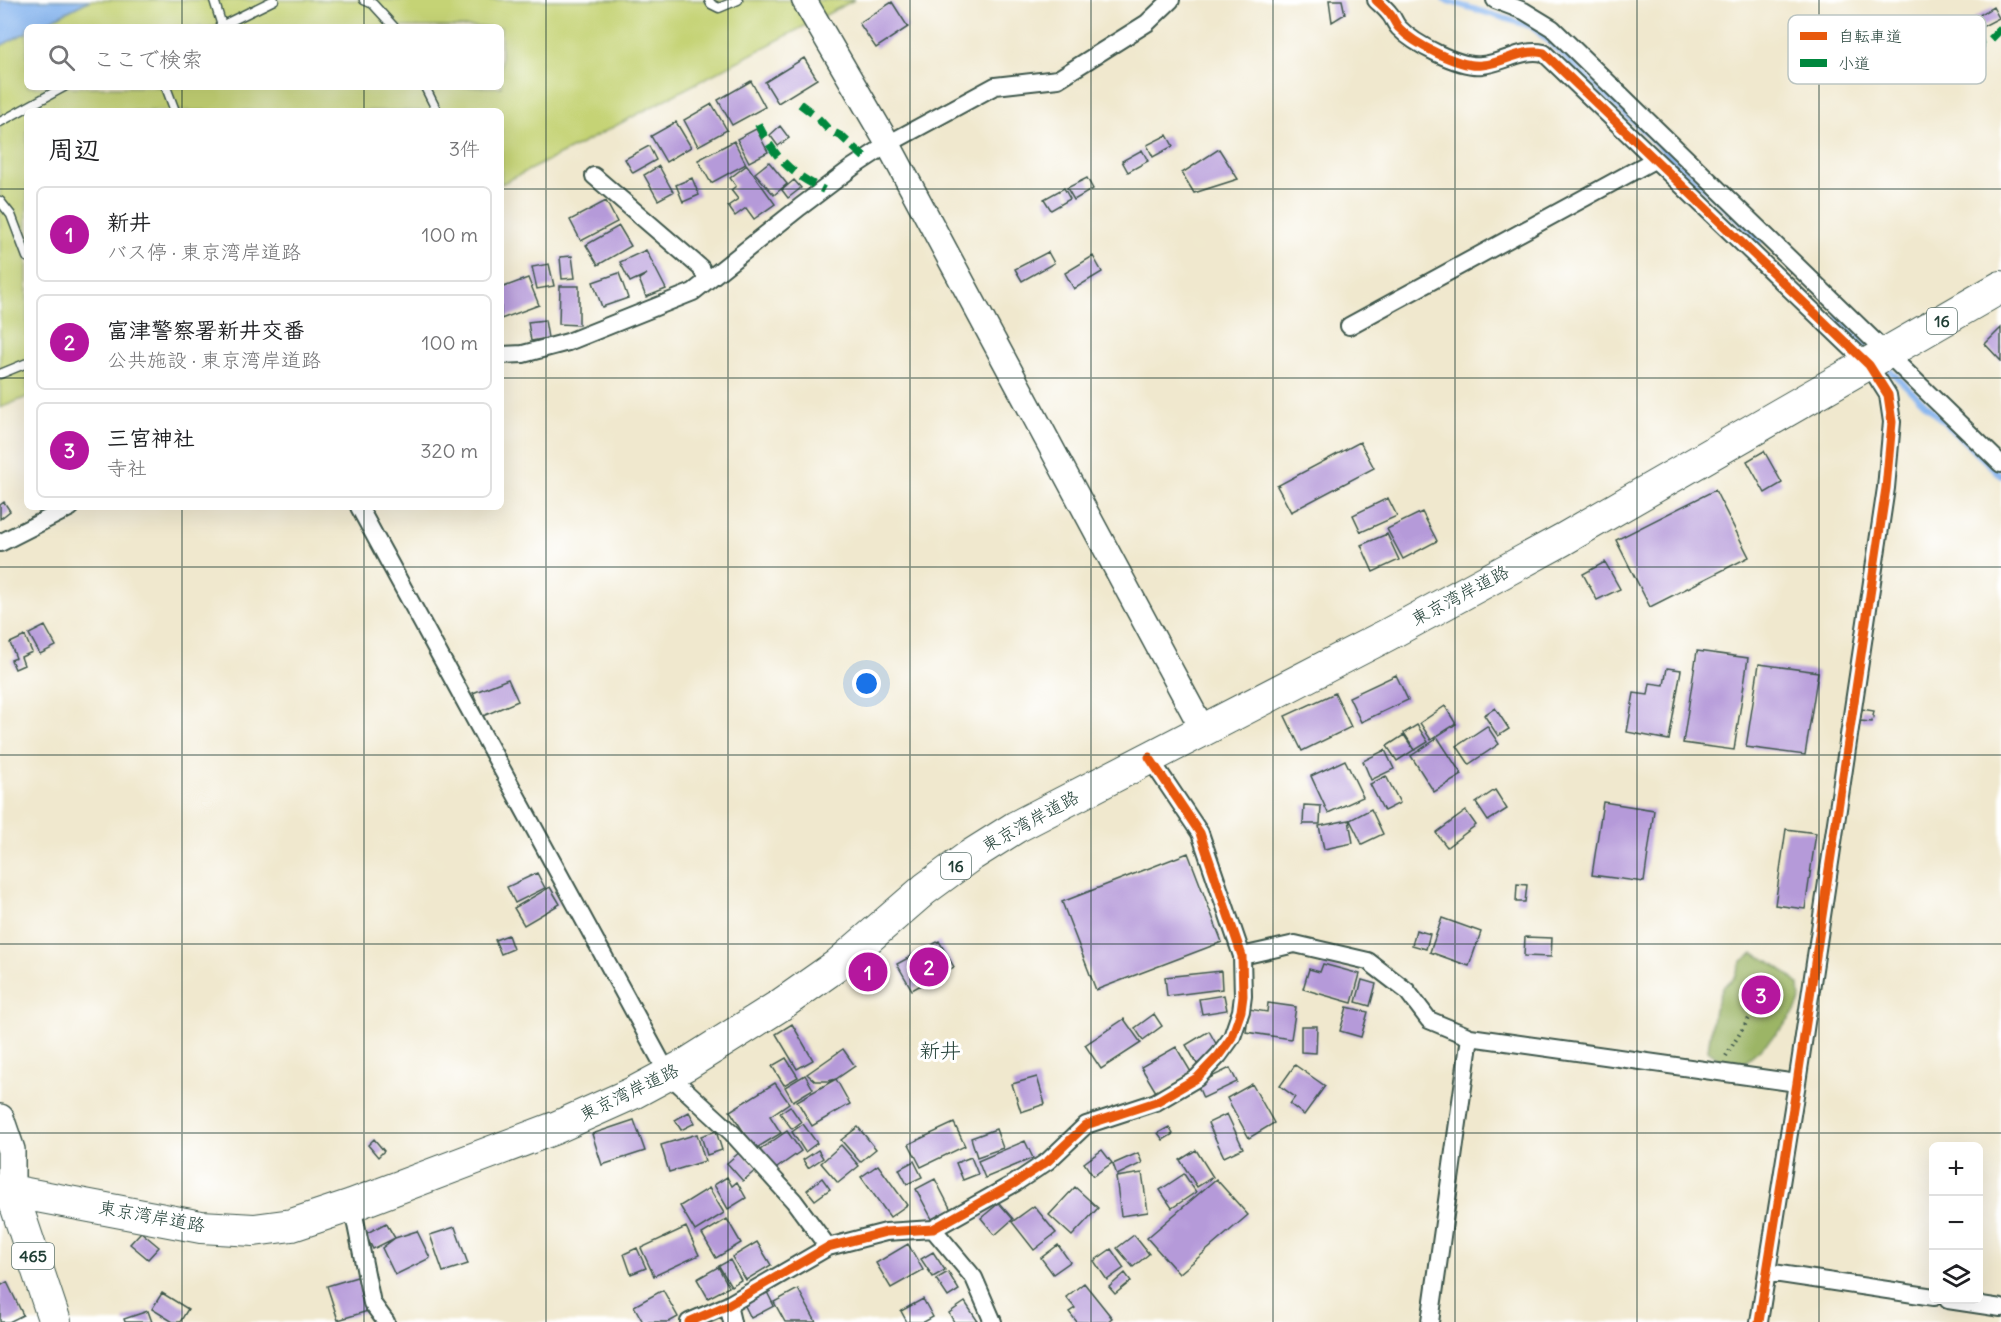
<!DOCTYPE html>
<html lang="ja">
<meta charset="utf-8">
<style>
body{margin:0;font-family:Delius,"Klee One",sans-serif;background:#f6f6f6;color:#202124}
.controls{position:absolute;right:18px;bottom:18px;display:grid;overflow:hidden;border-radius:9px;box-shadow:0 6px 24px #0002}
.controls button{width:54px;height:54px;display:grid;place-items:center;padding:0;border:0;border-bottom:2px solid #e0e0e0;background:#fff;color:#202124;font:30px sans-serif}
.you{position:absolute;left:867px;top:684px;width:21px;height:21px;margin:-15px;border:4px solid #fff;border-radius:50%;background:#1a73e8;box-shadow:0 0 0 9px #1a73e833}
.badge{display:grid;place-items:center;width:39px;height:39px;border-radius:50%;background:#b5179e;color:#fff;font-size:20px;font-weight:700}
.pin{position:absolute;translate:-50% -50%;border:3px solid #fff;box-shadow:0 2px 6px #0006}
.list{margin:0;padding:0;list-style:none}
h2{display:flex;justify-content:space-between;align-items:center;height:78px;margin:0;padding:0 24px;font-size:26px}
h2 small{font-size:20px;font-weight:400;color:#757577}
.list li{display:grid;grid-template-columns:39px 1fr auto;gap:18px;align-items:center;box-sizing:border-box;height:96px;margin:0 12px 12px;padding:0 12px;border:2px solid #e0e0e0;border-radius:9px}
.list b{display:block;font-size:22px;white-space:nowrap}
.list p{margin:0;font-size:20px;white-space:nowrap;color:#757577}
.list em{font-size:20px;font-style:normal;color:#757577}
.icon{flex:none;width:33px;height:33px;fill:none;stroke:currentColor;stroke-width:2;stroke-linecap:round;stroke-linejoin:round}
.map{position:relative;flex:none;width:2001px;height:1322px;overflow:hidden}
.search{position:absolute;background:#fff;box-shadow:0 6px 24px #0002;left:24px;top:24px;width:480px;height:66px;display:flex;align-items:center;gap:15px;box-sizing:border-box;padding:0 21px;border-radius:9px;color:#757577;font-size:22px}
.panel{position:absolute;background:#fff;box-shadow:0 6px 24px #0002;left:24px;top:108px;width:480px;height:402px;border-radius:9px}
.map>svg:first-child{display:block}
</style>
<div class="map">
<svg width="2001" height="1322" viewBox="0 0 2001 1322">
<rect width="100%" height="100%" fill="#fff"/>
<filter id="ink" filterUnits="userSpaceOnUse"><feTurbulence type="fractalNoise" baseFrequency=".0167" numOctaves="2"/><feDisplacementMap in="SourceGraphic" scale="12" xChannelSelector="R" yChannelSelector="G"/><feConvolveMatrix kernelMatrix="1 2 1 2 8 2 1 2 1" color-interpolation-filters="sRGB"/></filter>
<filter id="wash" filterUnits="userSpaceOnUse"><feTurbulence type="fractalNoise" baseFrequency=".008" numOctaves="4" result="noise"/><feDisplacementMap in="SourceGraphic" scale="24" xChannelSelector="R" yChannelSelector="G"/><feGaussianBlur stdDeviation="1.35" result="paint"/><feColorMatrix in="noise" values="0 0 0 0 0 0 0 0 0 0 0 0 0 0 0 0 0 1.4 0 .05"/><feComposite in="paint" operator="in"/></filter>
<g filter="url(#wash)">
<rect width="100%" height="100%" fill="#f0e8ce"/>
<path fill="#c5d375" stroke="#728854" stroke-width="1.5" d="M90,0H854L581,144L501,184V111H27V397L0,408V46L27,32V87H501V27H37Z"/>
<path fill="#9cb566" stroke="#5e794d" stroke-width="1.5" d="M1753,953C1771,961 1785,970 1799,985C1799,989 1800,995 1800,999C1796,1020 1756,1053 1739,1066L1726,1064L1708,1050L1714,1009L1723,987L1735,977L1741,962Z"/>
<path fill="#83b3ee" stroke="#517891" stroke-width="1.5" d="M0,0H90L37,27H27V32L0,46Z"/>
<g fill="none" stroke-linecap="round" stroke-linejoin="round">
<path stroke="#83b3ee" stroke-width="6" d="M1444,0L1533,27L1760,241
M1838,317L1871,351
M1884,365L2001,476"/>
</g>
<g id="blocks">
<path fill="#b59ad9" d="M1329,0H1342L1345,14L1332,22Z
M892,2L908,27L876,48L859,23Z
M1993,7L1999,18L1976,30L1971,20Z
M804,58L817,79L778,103L765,82Z
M751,81L765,107L732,125L718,100Z
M712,104L727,130L698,146L684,120Z
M676,122L691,147L666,162L651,136Z
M780,126L789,138L778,146L770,135Z
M756,129L768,152L749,162L737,139Z
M1167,135L1173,146L1153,157L1147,145Z
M734,141L746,164L711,183L698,160Z
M649,146L656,160L633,173L625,159Z
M1219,149L1238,179L1194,193L1182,173Z
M1142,150L1148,161L1128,172L1122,161Z
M769,162L787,184L774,195L755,173Z
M747,165L775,204L754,219L746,208L735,216L728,206L738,199L731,190L736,186L730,178Z
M659,166L673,192L658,200L644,175Z
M692,178L699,195L683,202L676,185Z
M1087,178L1093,189L1074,200L1067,188Z
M794,180L801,188L788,198L782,190Z
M1064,188L1070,199L1051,210L1044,199Z
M606,201L617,222L581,241L570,220Z
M619,226L631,246L598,265L586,245Z
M646,250L666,289L646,297L639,279L647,274L630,282L620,262Z
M1048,252L1054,263L1022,281L1015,269Z
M572,256L575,278L562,279L560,257Z
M1093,256L1102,272L1074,289L1065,273Z
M549,264L554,286L537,289L532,267Z
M619,273L628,298L602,307L593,282Z
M528,278L539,305L501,319V288Z
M560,286H579V325L559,324Z
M545,320L548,338L531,341L528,322Z
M2001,328V361L1985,344Z
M1360,442L1374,468L1291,512L1277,486Z
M1764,451L1782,483L1765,493L1747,461Z
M1715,490L1749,557L1650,607L1616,540Z
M1388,498L1397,516L1361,532L1353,515Z
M4,502L10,511L0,519V505Z
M1422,512L1437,541L1403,559L1387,529Z
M1387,534L1399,560L1373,572L1361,545Z
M1605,562L1620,589L1597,600L1583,574Z
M45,626L56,646L40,654L29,634Z
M25,636L32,652L21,657L24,665L15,669L11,660L16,658L10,643Z
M1697,651L1748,658L1734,750L1683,743Z
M1759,664L1818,672L1805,755L1746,747Z
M1667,668L1681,670L1669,740L1627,732L1634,693L1648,695L1650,683L1664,685Z
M1396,675L1408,700L1361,722L1349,697Z
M508,679L518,701L483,716L473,693Z
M1335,693L1351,727L1302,751L1285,716Z
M1445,706L1456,724L1431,740L1420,723Z
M1495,708L1509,729L1498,736L1484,715Z
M1862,709L1874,711L1872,722L1860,721Z
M1417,725L1428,742L1415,750L1404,733Z
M1487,726L1499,744L1469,764L1457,746Z
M1404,735L1414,750L1397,761L1387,746Z
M1438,738L1462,775L1434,792L1411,756Z
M1385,750L1394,769L1371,780L1363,761Z
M1345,760L1363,797L1328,813L1311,776Z
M1386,776L1400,803L1384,811L1370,784Z
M1495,790L1507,809L1488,821L1476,803Z
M1603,802L1654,810L1644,882L1592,875Z
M1304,805L1321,806L1320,824H1303Z
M1371,809L1383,834L1362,844L1350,820Z
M1466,811L1476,825L1447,847L1436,833Z
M1349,820L1353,843L1324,849L1319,826Z
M1786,829L1816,833L1805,909L1775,905Z
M1188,853L1222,942L1096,990L1062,902Z
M537,873L545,888L515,903L507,887Z
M1517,884L1527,885L1525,902H1516Z
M550,887L560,904L524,925L514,908Z
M1442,918L1481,932L1469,966L1430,952Z
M1416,930L1430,934L1426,949L1412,945Z
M508,935L513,949L501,954L495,940Z
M1525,937L1552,938L1551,957L1524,956Z
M939,941L954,967L912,990L897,964Z
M1323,964L1360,974L1352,1003L1303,989L1309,969L1320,972Z
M1221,971L1222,989L1167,996L1165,977Z
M1362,980L1376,984L1370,1006L1356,1002Z
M1224,995L1227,1010L1202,1014L1199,999Z
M1268,1003L1296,1007L1291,1039L1246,1032L1249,1009L1267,1012Z
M1347,1007L1368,1012L1361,1037L1340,1031Z
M1154,1014L1162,1026L1143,1040L1135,1028Z
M1124,1019L1141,1043L1101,1069L1085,1045Z
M792,1024L813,1060L797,1069L776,1034Z
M1301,1026H1317L1316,1053L1301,1052Z
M1209,1031L1220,1051L1197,1064L1186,1045Z
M1176,1047L1191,1072L1156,1092L1141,1067Z
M843,1049L855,1066L836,1079L828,1081H815L807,1074Z
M786,1058L798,1077L784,1085L772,1066Z
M1295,1065L1325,1086L1304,1115L1290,1104L1295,1097L1280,1086Z
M1230,1068L1237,1082L1203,1098L1197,1084Z
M805,1075L813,1089L793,1101L785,1087Z
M1037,1077L1045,1104L1021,1112L1012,1084Z
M836,1079L850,1104L812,1126L797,1101Z
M775,1083L789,1103L770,1116L781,1133L755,1149L730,1111Z
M1252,1084L1274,1123L1249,1138L1227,1098Z
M790,1106L801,1122L792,1129L780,1113Z
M689,1112L695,1123L681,1130L675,1120Z
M1227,1114L1243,1148L1224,1157L1208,1123Z
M634,1120L645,1151L602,1165L592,1134Z
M954,1123L965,1146L921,1167L909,1144Z
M803,1124L817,1143L805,1152L792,1132Z
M858,1127L876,1149L860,1162L841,1140Z
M1169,1127L1173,1134L1163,1140L1158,1133Z
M996,1129L1003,1148L977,1157L971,1138Z
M716,1131L722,1150L707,1155L701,1136Z
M787,1131L801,1151L774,1170L760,1150Z
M697,1134L705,1161L669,1172L661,1145Z
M374,1139L384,1151L378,1157L368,1145Z
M1025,1141L1033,1158L985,1178L978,1161Z
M841,1145L859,1166L838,1183L821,1163Z
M818,1150L823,1158L808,1168L803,1160Z
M1102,1150L1112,1163L1093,1176L1084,1163Z
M1196,1150L1213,1177L1197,1187L1180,1160Z
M741,1151L757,1169L743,1181L727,1163Z
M1138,1153L1142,1163L1117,1175L1113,1164Z
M971,1157L978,1174L963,1180L956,1163Z
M914,1161L922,1177L907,1184L899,1169Z
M878,1165L907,1205L890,1217L861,1177Z
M1142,1173L1148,1212L1121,1216L1116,1177Z
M1184,1174L1196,1192L1172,1208L1160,1190Z
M727,1177L732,1186L737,1182L746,1198L728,1209L714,1185Z
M822,1178L830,1189L815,1200L807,1190Z
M935,1179L951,1210L932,1219L916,1189Z
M1216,1179L1248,1215L1179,1274L1147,1238Z
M1075,1187L1098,1208L1072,1236L1049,1215Z
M709,1188L724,1213L695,1231L680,1206Z
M999,1203L1013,1219L995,1235L981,1218Z
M1034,1206L1056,1233L1034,1250L1012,1222Z
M727,1219L741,1243L716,1258L702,1234Z
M386,1223L395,1238L373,1249L365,1234Z
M455,1227L468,1264L443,1272L430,1235Z
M686,1227L699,1255L654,1276L641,1248Z
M417,1231L430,1258L395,1275L382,1248L395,1238Z
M141,1232L159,1247L148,1259L130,1244Z
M1134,1235L1149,1254L1133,1267L1117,1248Z
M757,1242L771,1265L746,1280L732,1257Z
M908,1244L923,1270L891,1288L876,1263Z
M1058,1245L1070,1262L1053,1274L1041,1258Z
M637,1248L646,1268L631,1274L624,1254Z
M1111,1249L1124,1268L1107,1280L1094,1261Z
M933,1252L945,1270L933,1277L921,1259Z
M730,1260L741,1280L731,1286L719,1266Z
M718,1267L729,1287L708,1298L697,1279Z
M948,1272L959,1290L948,1297L936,1279Z
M1125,1273L1131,1281L1115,1294L1109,1287Z
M357,1277L368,1311L338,1320L327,1286Z
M7,1282L23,1315L9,1322H0V1286Z
M1084,1283L1112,1318L1107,1322H1077L1069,1312L1075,1308L1066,1297Z
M798,1289L816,1322H785L774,1302Z
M663,1290L678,1317L669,1322H643L634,1306Z
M766,1290L774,1306L751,1318L743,1302Z
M162,1293L188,1309L180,1322H173L152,1309Z
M923,1299L933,1317L924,1322H907L901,1311Z
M965,1302L977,1320L974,1322H954L949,1313Z
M148,1311L152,1322H125L124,1319Z"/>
</g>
</g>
<g filter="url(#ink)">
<use href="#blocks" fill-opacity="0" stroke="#3e574b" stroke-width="1.5"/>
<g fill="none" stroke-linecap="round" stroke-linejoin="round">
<defs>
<path id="lane" d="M214,0L222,26
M364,0L373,4L394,27
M709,0L711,4L719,8L738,0
M219,27L274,0
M166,87L175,111
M425,87L437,111
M0,122L64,87
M0,201L11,215L27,257
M0,374L27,363"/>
<path id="street" d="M1376,0C1380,4 1385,8 1389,13C1393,17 1395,24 1399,28C1414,44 1460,68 1482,65C1504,63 1522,48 1544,53L1869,365L1888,395L1892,422L1886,488L1797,1083L1759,1322
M1495,0L1524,11L1552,28L2001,464
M594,176L701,268L707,280
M1349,326L1654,160
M501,355L523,354L568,342L693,292L800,207L853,167L888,144L995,86L1058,79L1147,23L1171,0
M359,507L668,1074L732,1133L794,1201L828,1247
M0,543L71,507
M1242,956L1295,944L1368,961L1407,991L1429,1020L1470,1037L1797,1083
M352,1205L372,1303L386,1322
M933,1229L974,1278L993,1322
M1767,1272L1934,1297
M1948,1300L2001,1308
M728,1305L732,1322
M689,1322L728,1305L828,1247L886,1232L933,1229L1015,1183L1048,1161L1086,1125L1156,1102L1197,1078L1219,1055L1232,1037L1241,1011L1243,996L1242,956L1200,833L1149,757
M1430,1322L1470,1037"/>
<path id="secondary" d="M804,0L888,144L1203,730"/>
<path id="primary" d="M0,1118L11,1150V1190"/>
<path id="highway" d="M0,1189L201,1227L254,1230L292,1225L352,1205L555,1128L633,1093L687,1064L779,1006L836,966L925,889L970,856L1016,827L1387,635L1562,540L2001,287
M11,1190L55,1322"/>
</defs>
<use href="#lane" stroke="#3e574b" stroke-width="11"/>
<use href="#street" stroke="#3e574b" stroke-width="20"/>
<use href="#secondary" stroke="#3e574b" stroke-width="27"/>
<use href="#primary" stroke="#3e574b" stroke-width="30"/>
<use href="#highway" stroke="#3e574b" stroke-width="34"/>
<path stroke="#3e574b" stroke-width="4" stroke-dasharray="1.5 4.5" stroke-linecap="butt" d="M1726,1056L1756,1007"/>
<use href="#lane" stroke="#fff" stroke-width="8"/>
<use href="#street" stroke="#fff" stroke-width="16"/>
<use href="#secondary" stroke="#fff" stroke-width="24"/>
<use href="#primary" stroke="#fff" stroke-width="27"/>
<use href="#highway" stroke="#fff" stroke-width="32"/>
<path stroke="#00873e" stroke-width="8" stroke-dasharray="15 8" stroke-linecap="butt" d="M1947,50L1987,43L2001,29
M800,104L816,116L829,130L841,136L866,159
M758,124C775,158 790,173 824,190"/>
<defs>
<path id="cycleway" d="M1376,0C1380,4 1385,8 1389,13C1393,17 1395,24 1399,28C1414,44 1460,68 1482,65C1504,63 1522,48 1544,53L1869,365L1888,395L1892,422L1886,488L1797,1083L1759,1322
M689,1322L728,1305L828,1247L886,1232L933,1229L1015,1183L1048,1161L1086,1125L1156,1102L1197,1078L1219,1055L1232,1037L1241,1011L1243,996L1242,956L1200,833L1149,757"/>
</defs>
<use href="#cycleway" stroke="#fff" stroke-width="13"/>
<use href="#cycleway" stroke="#e8590c" stroke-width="9"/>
</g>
</g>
<path fill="none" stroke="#1f3d34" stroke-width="1.5" stroke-opacity="0.55" d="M182,0V27M364,0V27M546,0V1322M728,0V1322M910,0V1322M1091,0V1322M1273,0V1322M1455,0V1322M1637,0V1322M1819,0V1322M182,87V111M364,87V111M0,189H27M501,189H2001M0,378H27M501,378H2001M182,507V1322M364,507V1322M0,567H2001M0,755H2001M0,944H2001M0,1133H2001"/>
<g text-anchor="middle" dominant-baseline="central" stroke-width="6" stroke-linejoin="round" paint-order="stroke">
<g fill="#fff" stroke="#627771" stroke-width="1.5">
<rect x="1927" y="308" width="30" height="26" rx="4.5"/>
<rect x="941" y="853" width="30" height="26" rx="4.5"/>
<rect x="12" y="1243" width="42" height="26" rx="4.5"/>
</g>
<g font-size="16" font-weight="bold" fill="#1f3d34">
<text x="1942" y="321">16</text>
<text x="956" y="866">16</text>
<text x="33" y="1256">465</text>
</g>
<g font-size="18" fill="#1f3d34" stroke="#fff">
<text transform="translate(1460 595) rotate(-28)">東京湾岸道路</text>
<text transform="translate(1030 821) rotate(-29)">東京湾岸道路</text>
<text transform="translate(629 1092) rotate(-26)">東京湾岸道路</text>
<text transform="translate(152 1216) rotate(10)">東京湾岸道路</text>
</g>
<g font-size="21" fill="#1f3d34" stroke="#fff">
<text x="940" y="1050">新井</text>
</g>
</g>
<rect x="1788" y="15" width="198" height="69" rx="9" fill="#fff" stroke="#bcc5c2" stroke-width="1.5"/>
<rect x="1800" y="32" width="27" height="8" fill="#e8590c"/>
<rect x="1800" y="59" width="27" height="8" fill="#00873e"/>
<g font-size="16" fill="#1f3d34">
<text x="1838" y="42">自転車道</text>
<text x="1838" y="69">小道</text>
</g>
</svg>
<div class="controls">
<button>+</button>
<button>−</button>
<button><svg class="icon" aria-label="layers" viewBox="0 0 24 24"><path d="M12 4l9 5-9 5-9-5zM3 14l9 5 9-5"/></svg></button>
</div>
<div class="you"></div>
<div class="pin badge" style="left:868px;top:972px">1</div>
<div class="pin badge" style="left:929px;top:967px">2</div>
<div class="pin badge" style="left:1761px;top:995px">3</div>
<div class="search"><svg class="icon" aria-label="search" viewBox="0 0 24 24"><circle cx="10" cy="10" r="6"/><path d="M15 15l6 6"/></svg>ここで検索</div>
<section class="panel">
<h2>周辺<small>3件</small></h2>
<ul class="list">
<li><span class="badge">1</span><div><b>新井</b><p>バス停 · 東京湾岸道路</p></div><em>100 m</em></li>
<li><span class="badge">2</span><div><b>富津警察署新井交番</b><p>公共施設 · 東京湾岸道路</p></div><em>100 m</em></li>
<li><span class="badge">3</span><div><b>三宮神社</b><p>寺社</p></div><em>320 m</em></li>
</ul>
</section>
</div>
